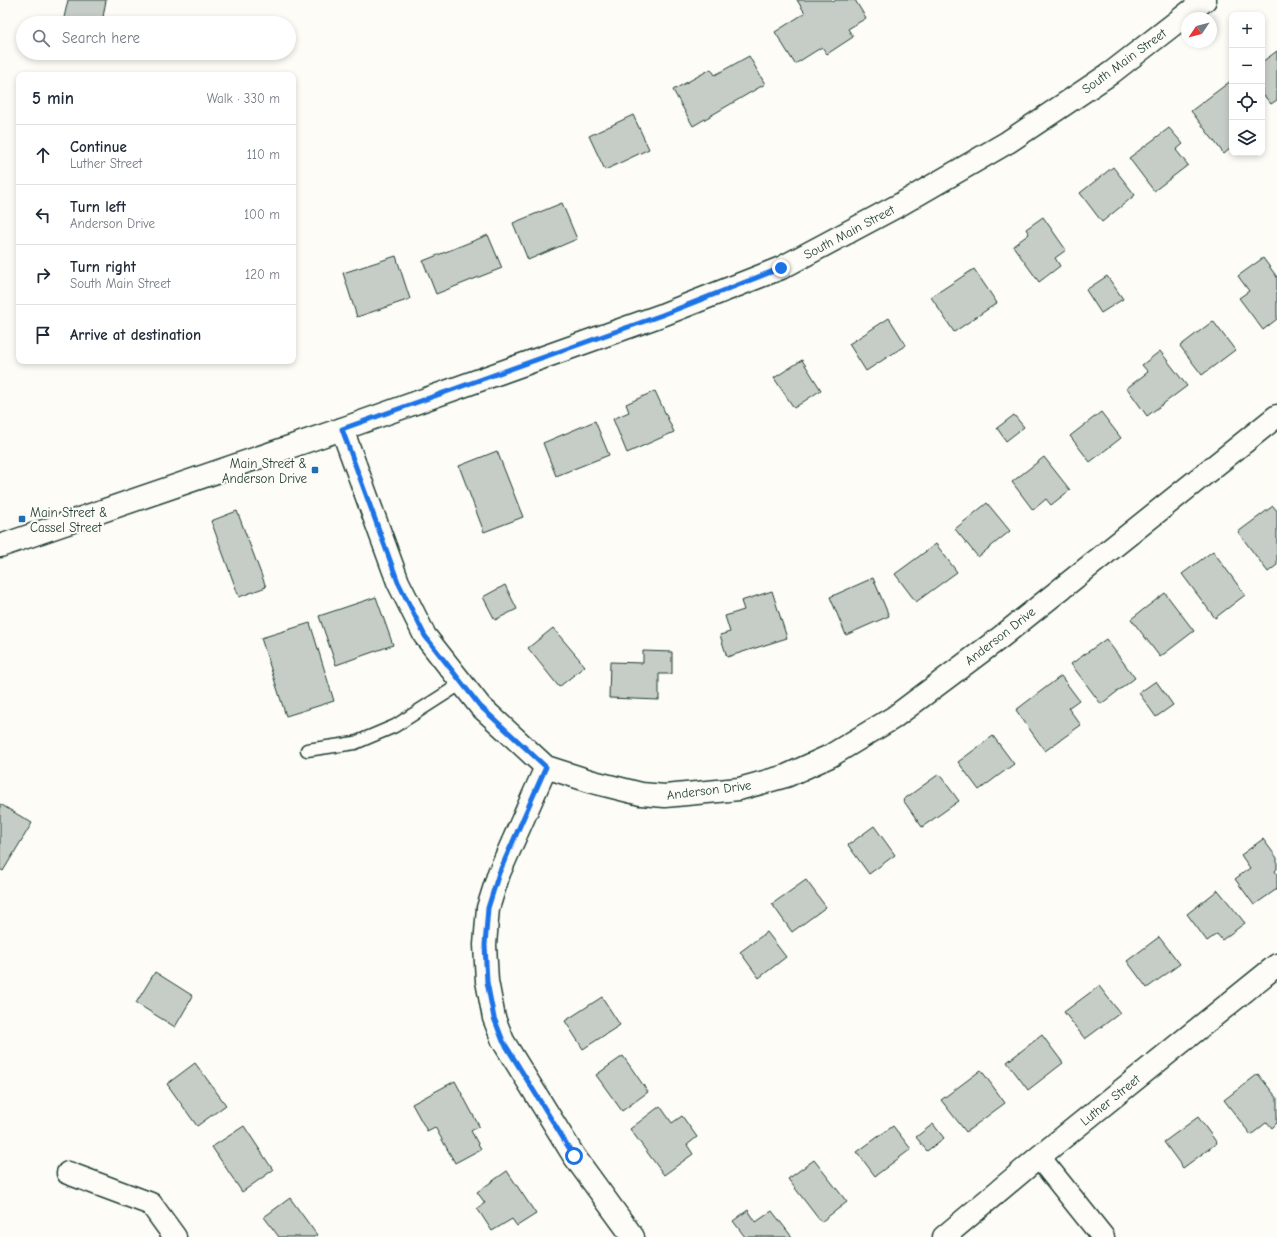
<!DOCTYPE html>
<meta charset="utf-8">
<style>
body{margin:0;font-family:"Comic Neue",sans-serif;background:#f2f2f3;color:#1f2937}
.controls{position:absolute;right:12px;top:12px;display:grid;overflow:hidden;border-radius:8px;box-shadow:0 2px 6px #0003}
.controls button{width:36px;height:36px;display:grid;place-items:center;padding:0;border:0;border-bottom:1px solid #e0e1e3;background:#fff;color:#1f2937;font:20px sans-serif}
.compass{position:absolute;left:1181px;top:12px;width:36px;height:36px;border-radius:50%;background:#fff;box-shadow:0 2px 6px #0003;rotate:235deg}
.stop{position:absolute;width:12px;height:12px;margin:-9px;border:3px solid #1a73e8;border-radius:50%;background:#fff}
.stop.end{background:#1a73e8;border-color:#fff;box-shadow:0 1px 4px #0008}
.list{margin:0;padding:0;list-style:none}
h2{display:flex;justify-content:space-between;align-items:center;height:52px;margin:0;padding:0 16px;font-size:17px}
h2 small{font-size:13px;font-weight:400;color:#747a83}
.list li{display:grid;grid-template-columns:26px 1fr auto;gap:12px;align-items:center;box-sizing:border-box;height:60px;padding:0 16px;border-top:1px solid #e0e1e3}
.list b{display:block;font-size:15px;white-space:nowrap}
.list p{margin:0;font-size:13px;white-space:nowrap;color:#747a83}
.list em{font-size:13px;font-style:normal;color:#747a83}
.icon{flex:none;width:22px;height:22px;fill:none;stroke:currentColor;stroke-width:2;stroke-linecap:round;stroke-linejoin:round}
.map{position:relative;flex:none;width:1277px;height:1237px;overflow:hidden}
.search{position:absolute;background:#fff;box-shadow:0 2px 6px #0003;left:16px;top:16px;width:280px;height:44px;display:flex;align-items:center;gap:10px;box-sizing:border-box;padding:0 14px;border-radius:22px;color:#747a83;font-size:15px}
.panel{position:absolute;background:#fff;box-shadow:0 2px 6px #0003;left:16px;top:72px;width:280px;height:292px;border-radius:8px}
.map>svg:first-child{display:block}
</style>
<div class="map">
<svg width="1277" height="1237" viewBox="0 0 1277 1237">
<rect width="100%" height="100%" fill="#fdfcf7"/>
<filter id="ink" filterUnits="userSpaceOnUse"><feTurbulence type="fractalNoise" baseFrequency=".025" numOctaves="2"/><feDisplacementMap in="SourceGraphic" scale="8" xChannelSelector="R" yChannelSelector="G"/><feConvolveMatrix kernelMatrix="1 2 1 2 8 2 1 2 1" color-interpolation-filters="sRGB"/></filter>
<g filter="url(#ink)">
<path fill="#c6cdc7" stroke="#1f3d34" d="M68,0H106L102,23L63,22Z
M797,0H832L833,2L836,0H855L866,18L848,29L853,37L827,54L822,47L795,64L775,32L805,13Z
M1277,51V100L1271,104L1262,93V62Z
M749,56L765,84L693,126L673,90L711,69L715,75Z
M1232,80V147L1224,154L1191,111Z
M633,115L649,149L605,170L589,136Z
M1169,128L1183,144L1176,150L1188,165L1154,191L1129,158Z
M1113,167L1135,195L1102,222L1080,193Z
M562,203L577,239L528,260L513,223Z
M1043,217L1066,250L1055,258L1060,266L1039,282L1013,246L1029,234L1026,229Z
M488,235L502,268L436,294L423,261Z
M396,256L410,299L357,317L343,273Z
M1263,258L1277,277V319L1263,330L1239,298L1249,291L1238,276Z
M974,269L997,303L954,332L931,297Z
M1107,276L1123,299L1101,313L1086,290Z
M889,318L906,345L866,371L849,344Z
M1213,321L1235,350L1202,375L1180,346Z
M1160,351L1187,386L1147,416L1127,388L1148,372L1142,365Z
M802,360L821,390L794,408L774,378Z
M655,391L674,432L627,453L613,419L629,412L626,404Z
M1101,412L1121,438L1090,462L1070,436Z
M1014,415L1024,427L1006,441L997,428Z
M595,421L609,455L556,476L543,443Z
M497,451L523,517L484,532L459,466Z
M1044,457L1070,490L1051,505L1046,499L1033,510L1012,482Z
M987,503L1010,531L978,557L955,529Z
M1273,506L1277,511V565L1268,572L1238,532Z
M237,511L266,587L239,597L211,521Z
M936,544L957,572L916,602L895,574Z
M1213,551L1245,595L1215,618L1182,574Z
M873,578L889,616L846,635L830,597Z
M505,585L517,609L495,620L483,597Z
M772,591L787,638L727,657L720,635L730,632L725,616L744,610L741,601Z
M1165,593L1194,631L1160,657L1131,619Z
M376,597L393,645L336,665L319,616Z
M310,623L334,701L286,716L261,638Z
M553,628L585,666L559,687L528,648Z
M1106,639L1135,678L1101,704L1071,664Z
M643,651L672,652V674H659V700L609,698L610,662L643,663Z
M1061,676L1079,700L1068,708L1081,725L1045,751L1016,710Z
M1156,681L1173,705L1156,717L1139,693Z
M993,736L1014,764L979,790L958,762Z
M939,774L959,801L922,827L903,800Z
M0,804L32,823L3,871L0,869Z
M874,826L895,855L869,874L848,845Z
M1263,839L1277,858V869L1275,871L1277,874V889L1254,905L1235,879L1250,868L1241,855Z
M806,880L826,907L792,932L772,904Z
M1218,890L1245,923L1222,940L1217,934L1207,941L1187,914Z
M767,932L786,957L759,978L740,952Z
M1159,937L1180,964L1147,988L1127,961Z
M155,972L193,996L175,1027L136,1003Z
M1099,986L1120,1013L1085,1039L1064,1012Z
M602,997L620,1025L583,1049L565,1021Z
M1042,1035L1063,1063L1028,1090L1007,1062Z
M623,1056L648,1092L622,1111L596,1075Z
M195,1063L226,1105L197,1126L167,1084Z
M981,1070L1005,1103L966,1132L941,1100Z
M1258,1074L1277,1098V1123L1272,1128L1267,1122L1251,1135L1224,1100Z
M455,1081L479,1126L471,1131L481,1149L455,1163L435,1127L427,1131L412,1104Z
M660,1106L672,1123L682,1116L697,1137L687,1145L693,1154L664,1175L630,1129Z
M1198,1117L1217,1143L1183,1168L1164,1142Z
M933,1124L944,1138L927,1151L916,1137Z
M244,1126L273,1170L242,1192L212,1147Z
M893,1126L911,1149L875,1176L857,1152Z
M814,1160L847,1202L821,1222L788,1179Z
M507,1171L536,1214L517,1226L512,1219L492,1231L477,1208L485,1203L477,1192Z
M290,1198L317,1235L314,1237H279L264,1217Z
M748,1210L756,1222L772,1211L792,1237H745L733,1221Z"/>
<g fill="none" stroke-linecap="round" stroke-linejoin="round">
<defs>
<path id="service" d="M307,750L355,743L395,726L462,683"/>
<path id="minor" d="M342,429L398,582L425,636L480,706L546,767L593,782L641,794L665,796L739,789L786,776L830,756L893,718L1001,637L1277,416
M546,767L499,873L488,908L485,945L487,981L494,1018L503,1041L574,1156L633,1237
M1039,1157L1103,1237
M68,1173L151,1204L175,1237
M944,1237L1039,1157L1277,965"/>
<path id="primary" d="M0,546L342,429L662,315L781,268L901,204L1008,142L1111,73L1205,0"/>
</defs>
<use href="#service" stroke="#1f3d34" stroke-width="15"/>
<use href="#minor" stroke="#1f3d34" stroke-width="25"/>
<use href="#primary" stroke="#1f3d34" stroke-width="25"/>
<use href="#service" stroke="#fdfcf7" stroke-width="12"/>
<use href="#minor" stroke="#fdfcf7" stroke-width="22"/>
<use href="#primary" stroke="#fdfcf7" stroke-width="22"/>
</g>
</g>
<g fill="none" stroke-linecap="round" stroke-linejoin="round" filter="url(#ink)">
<path stroke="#1a73e8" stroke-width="5" d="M574,1156L503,1041L494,1018L487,982L485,945L488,908L499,873L546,767L480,706L425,636L398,582L342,429L662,315L781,268"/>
</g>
<g fill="#1f6fb2" stroke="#fdfcf7" stroke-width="1.5">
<rect x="311" y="466" width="8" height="8" rx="2"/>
<rect x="18" y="515" width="8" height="8" rx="2"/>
</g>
<g text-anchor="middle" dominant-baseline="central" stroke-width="4" stroke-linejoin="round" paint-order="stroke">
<g font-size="13" fill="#1f3d34" stroke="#fdfcf7">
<text transform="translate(1124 61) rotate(-36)">South Main Street</text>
<text transform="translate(849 232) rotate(-28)">South Main Street</text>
<text transform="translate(1000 636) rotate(-38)">Anderson Drive</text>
<text transform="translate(709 790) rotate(-7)">Anderson Drive</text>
<text transform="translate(1110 1100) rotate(-39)">Luther Street</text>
</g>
<g font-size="13" fill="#1f3d34" stroke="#fdfcf7" text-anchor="end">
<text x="307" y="463">Main Street &amp;<tspan x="307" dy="15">Anderson Drive</tspan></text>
<text x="30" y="512" text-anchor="start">Main Street &amp;<tspan x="30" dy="15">Cassel Street</tspan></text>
</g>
</g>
</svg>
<div class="controls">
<button>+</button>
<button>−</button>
<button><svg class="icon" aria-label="locate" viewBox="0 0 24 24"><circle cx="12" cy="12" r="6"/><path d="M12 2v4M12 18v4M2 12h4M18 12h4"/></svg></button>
<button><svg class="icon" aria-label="layers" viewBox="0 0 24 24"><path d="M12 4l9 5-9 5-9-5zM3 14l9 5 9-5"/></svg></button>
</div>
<svg class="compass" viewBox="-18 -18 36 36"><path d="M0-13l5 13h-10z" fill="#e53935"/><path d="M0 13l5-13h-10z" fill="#747a83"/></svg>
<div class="stop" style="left:574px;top:1156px"></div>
<div class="stop end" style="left:781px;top:268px"></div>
<div class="search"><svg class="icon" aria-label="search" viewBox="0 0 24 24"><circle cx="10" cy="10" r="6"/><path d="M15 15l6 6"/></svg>Search here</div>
<section class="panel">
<h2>5 min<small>Walk · 330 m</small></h2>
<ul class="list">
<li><svg class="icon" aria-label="ahead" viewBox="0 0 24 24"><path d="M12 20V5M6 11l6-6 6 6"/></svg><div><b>Continue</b><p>Luther Street</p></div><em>110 m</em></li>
<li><svg class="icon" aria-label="left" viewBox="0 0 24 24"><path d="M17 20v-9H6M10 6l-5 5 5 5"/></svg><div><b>Turn left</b><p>Anderson Drive</p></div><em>100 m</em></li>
<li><svg class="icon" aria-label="right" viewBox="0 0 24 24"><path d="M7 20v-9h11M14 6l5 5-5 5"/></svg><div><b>Turn right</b><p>South Main Street</p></div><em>120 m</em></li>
<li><svg class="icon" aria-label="arrive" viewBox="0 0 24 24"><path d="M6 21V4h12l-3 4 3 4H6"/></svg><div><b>Arrive at destination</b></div></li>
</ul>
</section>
</div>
